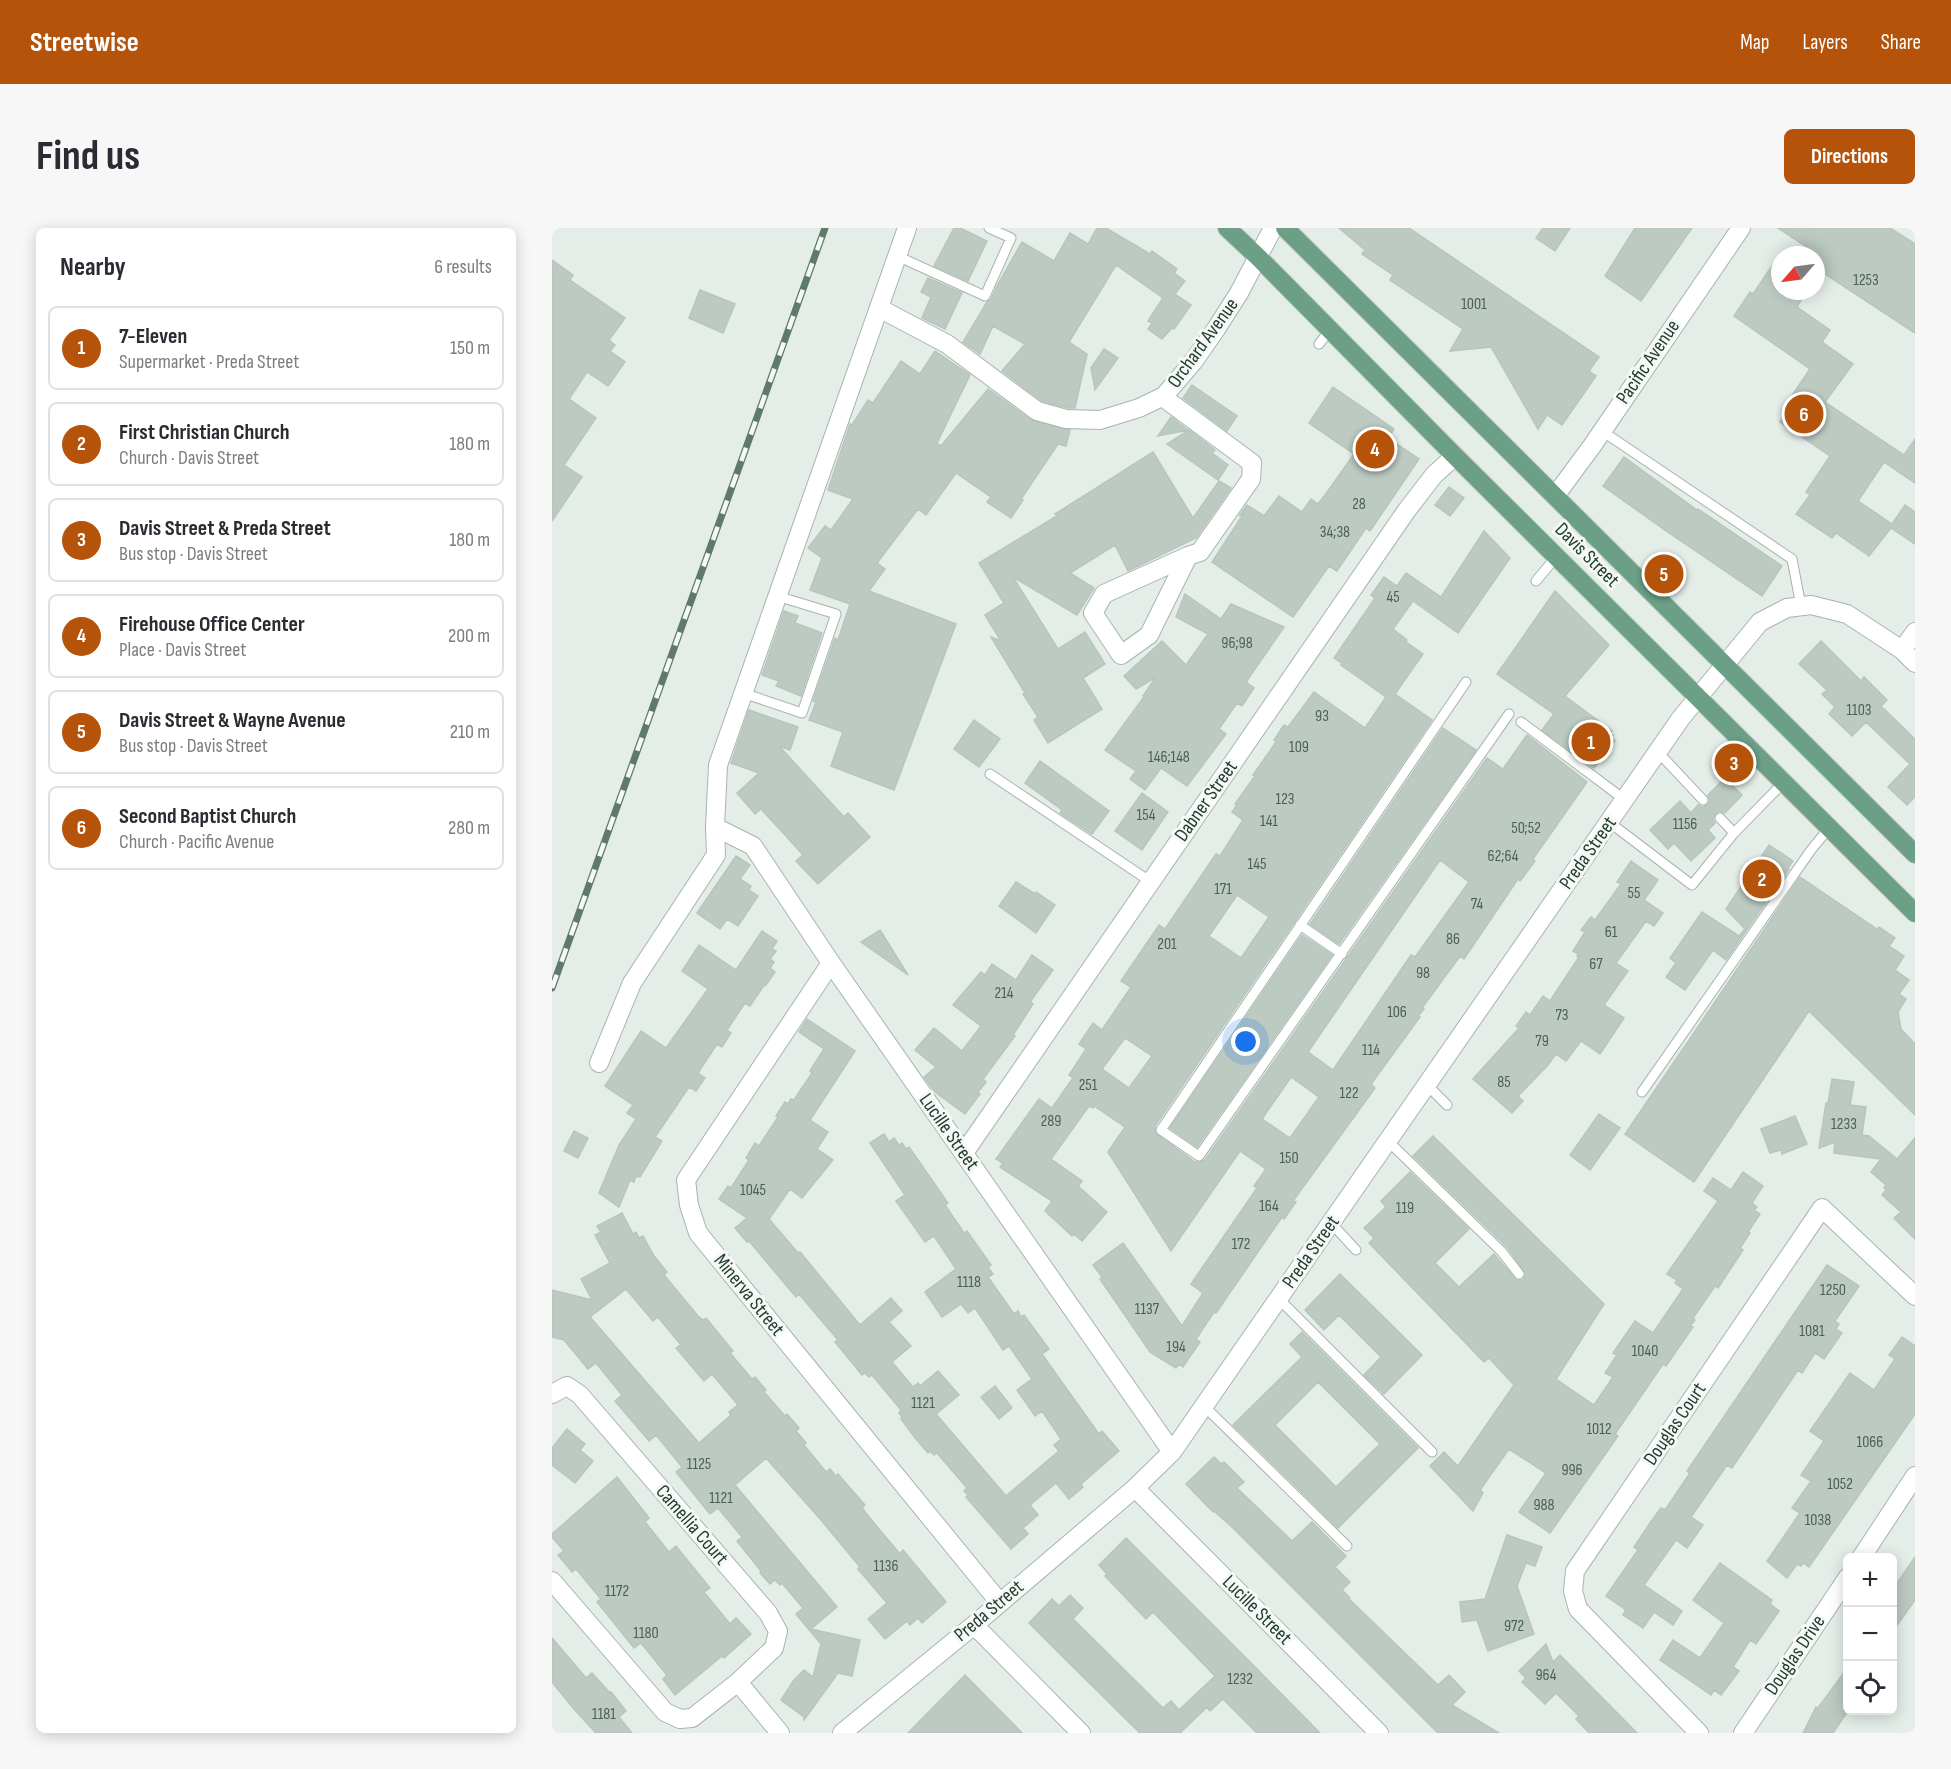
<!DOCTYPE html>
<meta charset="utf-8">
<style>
body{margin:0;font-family:"Sofia Sans Condensed",sans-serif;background:#f7f7f7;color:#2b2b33}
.controls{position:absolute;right:18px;bottom:18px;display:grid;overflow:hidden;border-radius:9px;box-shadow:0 3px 15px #0003}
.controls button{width:54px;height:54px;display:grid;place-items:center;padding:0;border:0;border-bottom:2px solid #e1e1e2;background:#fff;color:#2b2b33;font:30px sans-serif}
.compass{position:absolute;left:1219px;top:18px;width:54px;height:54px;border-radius:50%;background:#fff;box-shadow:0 3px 15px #0003;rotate:242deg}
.you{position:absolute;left:694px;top:814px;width:21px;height:21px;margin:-15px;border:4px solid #fff;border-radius:50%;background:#1a73e8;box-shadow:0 0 0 9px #1a73e833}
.badge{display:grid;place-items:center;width:39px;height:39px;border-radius:50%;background:#b45309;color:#fff;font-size:20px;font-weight:700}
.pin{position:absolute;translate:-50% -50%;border:3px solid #fff;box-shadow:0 2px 6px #0006}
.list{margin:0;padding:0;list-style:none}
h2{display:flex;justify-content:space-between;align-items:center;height:78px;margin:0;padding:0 24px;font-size:26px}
h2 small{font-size:20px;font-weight:400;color:#7c7c81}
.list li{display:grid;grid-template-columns:39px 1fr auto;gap:18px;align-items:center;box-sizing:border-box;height:84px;margin:0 12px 12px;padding:0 12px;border:2px solid #e1e1e2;border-radius:9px}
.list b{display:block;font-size:22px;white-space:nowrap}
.list p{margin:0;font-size:20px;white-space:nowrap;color:#7c7c81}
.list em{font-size:20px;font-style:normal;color:#7c7c81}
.icon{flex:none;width:33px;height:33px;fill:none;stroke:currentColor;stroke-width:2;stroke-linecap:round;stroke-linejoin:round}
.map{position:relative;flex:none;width:1363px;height:1505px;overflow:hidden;border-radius:9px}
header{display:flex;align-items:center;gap:36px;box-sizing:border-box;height:84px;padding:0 30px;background:#b45309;color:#fff}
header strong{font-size:28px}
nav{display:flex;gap:33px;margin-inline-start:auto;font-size:21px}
.intro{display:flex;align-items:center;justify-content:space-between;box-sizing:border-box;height:144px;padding:0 36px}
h1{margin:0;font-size:42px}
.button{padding:15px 27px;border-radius:9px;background:#b45309;color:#fff;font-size:21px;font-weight:700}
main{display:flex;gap:36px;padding:0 36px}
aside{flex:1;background:#fff;border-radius:9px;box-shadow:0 3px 15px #0003}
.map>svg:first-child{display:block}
</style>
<header>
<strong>Streetwise</strong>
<nav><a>Map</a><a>Layers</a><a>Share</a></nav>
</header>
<div class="intro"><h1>Find us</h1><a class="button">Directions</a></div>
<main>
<aside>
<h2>Nearby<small>6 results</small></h2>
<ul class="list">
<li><span class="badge">1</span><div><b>7-Eleven</b><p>Supermarket · Preda Street</p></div><em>150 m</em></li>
<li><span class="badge">2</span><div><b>First Christian Church</b><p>Church · Davis Street</p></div><em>180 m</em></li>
<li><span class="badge">3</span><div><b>Davis Street &amp; Preda Street</b><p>Bus stop · Davis Street</p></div><em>180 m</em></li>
<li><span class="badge">4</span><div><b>Firehouse Office Center</b><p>Place · Davis Street</p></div><em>200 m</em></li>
<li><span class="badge">5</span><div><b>Davis Street &amp; Wayne Avenue</b><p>Bus stop · Davis Street</p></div><em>210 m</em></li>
<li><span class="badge">6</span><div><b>Second Baptist Church</b><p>Church · Pacific Avenue</p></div><em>280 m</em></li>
</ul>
</aside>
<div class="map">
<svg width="1363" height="1505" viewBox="0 0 1363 1505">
<rect width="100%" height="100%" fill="#e4ede7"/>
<path fill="#bccac2" stroke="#b7c6bd" stroke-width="1.5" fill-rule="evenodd" d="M402,0H408L435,13L416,53L382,38Z
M545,0H554L598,26L600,23L625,41L622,45L633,53L623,66L639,77L622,101L620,100L610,111L596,101L600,95L596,93L611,70L564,37L517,114L535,126L523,180H516L490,173L450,143L473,116L441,98L428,126L411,114L435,74L439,71L446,56L470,14L502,33L518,5L536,16Z
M787,0H857L1047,129L1037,143L1044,148L1010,197L995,187L986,201L939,119L898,123L911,101L838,52L841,47L810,26L813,22Z
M991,0H1018L1003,23L984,10Z
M1083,0H1140L1089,73L1053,48Z
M1226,0H1338L1363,16V105L1264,40V25Z
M1228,26V63H1241L1251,69L1245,79L1278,102L1270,114L1301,136L1273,174L1352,227L1363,211V255L1332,234L1306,273L1340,296L1353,277L1363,284V316L1339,300L1317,328L1284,305L1280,310L1244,286L1258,267L1254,264L1278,228L1228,194L1234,185L1230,182L1258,141L1182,88L1198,64L1201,66Z
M0,32L21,47L18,52L73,90L57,112L63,117L58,123L73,134L56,158L35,144L17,171L44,190L12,237L30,249L0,293Z
M376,50L410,65L393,101L370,90L379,69L369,64Z
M148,62L183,76L171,105L137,90Z
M552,121L566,130L543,162L539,140Z
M383,123L418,147L385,215L389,218L436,161L479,192L518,202L514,218L506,216L469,271L471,272L459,290L435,274L439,269L404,245L374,287L366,281L325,335L333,341L317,363L404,396L342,562L279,538L291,504L257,492L264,474L261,473L283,410L286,412L298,376L258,362L270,330L256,320L273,298L279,302L301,271L276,262L298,196L300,197L316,172L321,175L349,133L368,146Z
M640,157L685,188L675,203L631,170Z
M781,159L842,201L836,210L867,231L818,303L814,300L785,343L777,338L741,389L660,334L692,285L687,288L695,277L712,288L727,268L750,284L759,271L766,276L776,263L802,226L757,195Z
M619,189L636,202L606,208Z
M637,202L663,222L660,225L676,237L666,252L615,216Z
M601,224L641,290L667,253L679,260L644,310L576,343L563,317L518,345L542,360L525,387L461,349L506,421L533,404L553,436L531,450L550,481L496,515L482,492L486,489L471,466L473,465L439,409L449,413L433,387L452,375L427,335L505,288L503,286Z
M1072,229L1145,282L1146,281L1230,338L1210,368L1117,305L1051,258Z
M897,259L912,270L898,288L883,277Z
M932,303L958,330L906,405L861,373L841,401L855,412L854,414L871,426L843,466L880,492L603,898V905L643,934H649L653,932L935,530L951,541L975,507L1035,554L981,631L983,633L968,653L966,651L912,731L908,728L870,780L872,781L866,788L868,789L819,856L823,860L741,973L744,974L732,991L730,989L664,1085L662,1084L644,1111L648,1114L631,1139L627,1136L624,1140L598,1124L548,1051L550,1049L541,1037L571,1015L630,1098L651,1065L639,1056L705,960L702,958L714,941L688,923L619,1023L556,924L573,899L542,878L541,880L537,878L499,931L530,953L526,958L555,984L530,1013L522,1006L520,1008L493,983L500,973L448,939L451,935L444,931L487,871L500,880L521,850L517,847L534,821L527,816L541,795L550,802L579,759L569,753L607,697L613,701L664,626L668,628L691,592L680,584L685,577L683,576L703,548L701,547L724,514L722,512L732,497L736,499L762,464L813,500L834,469L789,437L790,435L782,430L823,370L819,367L832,349L845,358L854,345L889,369ZM888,632L917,654L863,729L859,727L781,842L756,824ZM685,667L717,689L689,730L657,708ZM573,810L600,828L577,860L550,841ZM739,849L767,869L738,910L710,891Z
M1003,363L1057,417L1013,468L1060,503L1058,505L1061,507L1059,509L1063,513L1042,540L990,502L1002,486L945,446Z
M633,366L669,391L679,376L732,399L694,454L702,460L690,478L685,475L667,501L674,506L635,558L609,540L593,562L578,551L584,543L553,522L592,469L591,468L604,449L584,461L572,448L610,413L634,437L656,406L624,389Z
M232,383L246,388L243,395L270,405L249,468L224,458L227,453L210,447Z
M1269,413L1309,453L1312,449L1335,472L1329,478L1363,511V569L1355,577L1336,559L1358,536L1314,494L1300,508L1277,486L1283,479L1270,466L1275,462L1247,436Z
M197,482L246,499L238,522L227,518L292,589L296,585L318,609L266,656L244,633L251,627L233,607L209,581L203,586L185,565L207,545L179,535Z
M422,492L448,511L427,539L402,521Z
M891,500L924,522L787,716L758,696Z
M488,533L557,583L540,606L508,585L510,582L473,555Z
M1173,550L1190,567L1173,585L1167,583L1163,586L1161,591L1163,595L1156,602L1163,610L1139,633L1122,615L1116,621L1098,602L1128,573L1139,585L1146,577L1150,579L1155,577L1158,573L1156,567Z
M590,565L616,584L590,622L563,603Z
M1217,617L1241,633L1236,640L1237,641L1174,732L1161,722L1133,762L1114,749L1124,735L1118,730L1150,684L1187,708L1193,701L1174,681Z
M184,628L198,637L188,651L199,658L197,662L206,668L186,698L175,691L168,701L145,685Z
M1079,633L1106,652L1092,672L1111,685L1102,698L1094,693L1064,735L1076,743L1052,777L1072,790L1048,826L1029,813L1014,833L1004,826L996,837L966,868L971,873L960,885L921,851L967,800L964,798L974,784L978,787L991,768L998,773L1027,729L1025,728L1026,726L1021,723L1033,704L1029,702L1039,689L1043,692L1069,656L1065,654Z
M1248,649L1325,701L1327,699L1343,710L1337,718L1352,728L1343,742L1357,752L1347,766L1354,771L1346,784L1349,801L1363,816V887L1257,783L1142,954L1073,906Z
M464,654L483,666L484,664L503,677L484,705L447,678Z
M328,702L356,747L309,714Z
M210,703L225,713L220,721L224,723L218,731L222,734L218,740L223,744L214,757L213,756L198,778L193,775L175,802L179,805L170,819L165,816L146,845L153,850L144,863L137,859L103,909L110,913L88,949L84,948L82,954L78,952L67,979L47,965L67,917L84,891L75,885L81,877L53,858L89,803L114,820L156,761L130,743L147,717L184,742Z
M750,707L780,727L645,919L618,900Z
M480,727L501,742L478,774L481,776L461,807L463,808L431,851L434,854L426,864L428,866L413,886L383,864L372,849L384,839L363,822L382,800L410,823L429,798L401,777L429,744L433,747L440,736L464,752Z
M255,791L303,823L258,892L276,904L265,921L281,932L250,970L238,961L217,991L246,1025L248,1024L308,1097L339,1070L350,1083L337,1094L359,1118L340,1134L361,1159L366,1155L368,1158L386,1143L407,1167L384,1186L454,1268L507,1223L502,1217L509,1211L490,1183L483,1188L465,1162L480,1151L457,1118L451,1122L423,1080L416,1085L409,1076L390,1089L373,1064L404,1041L382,1008L373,1014L344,973L353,967L318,915L332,906L337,914L342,910L347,917L350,915L354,921L357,919L396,975L393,977L412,1005L415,1003L439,1037L436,1039L441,1046L436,1049L462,1086L466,1083L469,1089L472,1087L497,1121L490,1126L509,1153L547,1206L550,1203L567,1223L529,1256L531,1259L517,1271L504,1255L478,1277L486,1287L471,1300L476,1306L459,1321L414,1269L416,1267L412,1263L415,1260L385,1225L382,1227L378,1223L376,1225L364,1211L349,1191L350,1189L347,1185L349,1182L320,1147L317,1149L313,1145L310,1147L283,1114L286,1112L247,1066L244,1069L197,1013L195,1014L183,1000L195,990L167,971L176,958L179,960L197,932L194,930L203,915L207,918L226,889L224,888L233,874L236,876L239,871L242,872L260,845L258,843L272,821L247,804Z
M1280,851L1302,854L1298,877L1314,879L1310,907L1317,908L1345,931L1363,910V1011L1342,990L1349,984L1330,967L1334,962L1332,960L1334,957L1319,944L1329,931L1282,925L1283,914L1267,920L1274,875H1276Z
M1047,886L1068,900L1038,942L1018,927Z
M1243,888L1255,916L1230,926L1229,922L1218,925L1209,901Z
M22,903L36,910L26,930L12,923Z
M881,908L1052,1076L1004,1151L1042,1177L1061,1149L1053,1145L1065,1127L1061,1125L1083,1093L1101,1105L1131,1061L1123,1055L1125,1052L1115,1046L1166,973L1152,963L1161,950L1179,962L1191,944L1211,958L1200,975L1205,979L1202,982L1208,986L1196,1004L1198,1005L1188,1020L1191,1022L1166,1060L1163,1058L1141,1090L1143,1092L1138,1098L1141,1099L1114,1138L1111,1136L1063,1206L1066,1208L998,1305L967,1284L994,1245L957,1221L928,1262L931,1265L921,1283L878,1238L892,1224L906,1238L962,1157L937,1130L932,1134L817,1015L822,1010L812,1000L834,979L829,973L858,944L917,1001L883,1035L907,1059L942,1026L964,1052H971L974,1046L955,1019L861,928Z
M70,985L81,1006L84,1004L87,1010L91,1008L102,1028L115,1044L112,1047L146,1088L151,1092L154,1090L181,1123L178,1125L200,1151L203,1149L214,1162L212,1164L233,1188L235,1186L247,1200L244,1203L254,1215L252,1217L274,1244L278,1241L284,1248L286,1246L313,1277L310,1280L326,1300L348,1326L351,1322L394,1374L370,1395L366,1390L358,1397L355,1393L333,1411L316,1391L335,1375L306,1341L308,1339L269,1292L214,1230L183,1257L285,1379L259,1401L308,1412L300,1448L286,1445L252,1492V1489L229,1472L242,1452L252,1442L261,1449L269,1416L244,1386L251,1380L230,1355L228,1357L223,1352L218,1356L208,1345L209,1343L185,1313L190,1309L166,1280L158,1286L124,1244L130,1239L104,1207L97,1213L63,1173L70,1167L44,1135L36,1141L12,1112L0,1109V1062L40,1072L29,1051L58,1035L43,1007L49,1004L45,998ZM74,1061L101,1093L106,1089L129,1117L124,1120L152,1153L160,1146L186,1177L177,1184L179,1187L147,1215L38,1089Z
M1275,1037L1307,1058L1283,1093L1287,1096L1284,1101L1290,1105L1272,1131L1263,1125L1250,1145L1246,1142L1180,1240L1175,1237L1139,1289L1151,1297L1135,1320L1124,1312L1092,1357L1130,1383L1121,1397L1102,1384L1091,1400L1071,1387L1074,1382L1054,1368L1086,1322L1082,1319L1098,1295L1109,1280L1113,1282L1138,1245L1135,1243Z
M788,1046L870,1127L832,1166L812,1147L829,1129L787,1087L772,1102L753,1082Z
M750,1104L866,1220L786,1300L681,1197L750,1129L738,1116ZM766,1154L828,1216L784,1259L723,1197Z
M1350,1109L1363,1118V1186L1257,1339L1251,1335L1249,1338L1245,1336L1235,1350L1215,1333L1248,1285L1240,1280L1259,1253L1249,1247L1272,1213L1258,1203L1298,1145L1322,1162L1343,1131L1337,1127Z
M443,1158L460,1180L447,1191L429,1169Z
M15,1201L33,1216L28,1222L41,1233L23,1255L0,1237V1220Z
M662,1229L669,1236L672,1234L692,1254L685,1260L740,1313L760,1294L794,1328L783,1339L798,1354L790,1362L798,1370L797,1371L886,1457L897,1447L913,1464L900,1477L947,1505H886L680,1299L662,1283L661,1284L634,1256Z
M65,1249L97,1290L93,1294L117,1324L124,1318L158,1360L152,1364L178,1396L184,1390L199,1406L172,1430L170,1428L123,1467L111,1451L115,1447L89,1415L82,1420L45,1374L49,1371L24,1341L20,1344L6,1327L12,1323L0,1309V1306Z
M955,1307L990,1319L983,1338L974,1335L965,1358L982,1406L936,1423L925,1392L910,1394L908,1374L933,1371Z
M574,1310L701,1437L768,1505H705L671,1471L658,1483L655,1479L628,1505H588L516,1434L477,1395L500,1371L507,1378L518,1367L531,1380L521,1391L611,1480L619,1473L627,1482L663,1448L601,1384L594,1391L553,1348L555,1346L547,1337Z
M1363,1329V1372L1341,1403V1361Z
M1168,1335L1220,1372L1218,1376L1227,1383L1204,1416L1198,1412L1181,1439L1187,1443L1169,1467L1162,1462L1159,1467L1108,1432L1121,1412L1148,1430L1172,1395L1141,1372Z
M0,1410L34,1450L40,1445L58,1465L59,1464L74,1483L67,1489L80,1505H44L21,1480L0,1454Z
M994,1416L1001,1434L1008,1427L1085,1505H1037L1024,1491L1027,1488L1004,1465L993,1476L970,1454L974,1450L967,1443Z
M1296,1439V1483L1281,1505H1251L1264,1479L1266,1480Z
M413,1447L470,1505H356Z"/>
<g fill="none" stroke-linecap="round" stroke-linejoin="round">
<defs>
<path id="lane" d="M345,28L433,68L459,10L437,0
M767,116L778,102
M1050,203L1240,331L1249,378
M984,353L1004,329
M914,454L609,902L647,928L957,486
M191,465L250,485L284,386L225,368
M969,494L1073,572
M1106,524L1151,572
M438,546L599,654
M1168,590L1182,605
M1057,594L1140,657L1182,605L1232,554
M748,697L790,726
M875,857L895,877
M1090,864L1259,622L1277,600
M836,913L950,1024L967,1046
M779,995L804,1022
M727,1071L880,1224
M652,1178L795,1318"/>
<path id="street" d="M327,80L395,116L485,183L514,191L548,192L587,180L612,168L641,134L664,101L687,65L721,0
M612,168L616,173L700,235L699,251L648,324L636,328L552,366L541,385L569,427L597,407L636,328
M1003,268L1040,218L1189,0
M1350,422L1363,404
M163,599L201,618L279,735L620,1224
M279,735L134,952L137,977L146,1005L448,1375
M47,835L80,755L164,627L163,599L166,537L355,0
M412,925L855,282L882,247L903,228
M0,1166L15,1158L28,1167L216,1385L226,1403L222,1420L186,1454L140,1490L128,1491L113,1484L0,1353
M583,1260L827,1505
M1309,1330L1363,1248
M422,1397L529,1505
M186,1454L228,1505
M290,1505L422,1397L583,1260L620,1224L1129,490L1208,394L1235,380L1259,377L1295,386L1350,422L1363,435
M1147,1505L1026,1381L1021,1363L1023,1343L1270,980L1363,1068
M1191,1505L1296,1349"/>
<path id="primary" d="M675,0L706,29L903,228L1363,685
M733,0L1363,626"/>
</defs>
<use href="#lane" stroke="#a7b5ad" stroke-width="11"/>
<use href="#street" stroke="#a7b5ad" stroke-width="20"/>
<use href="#primary" stroke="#c2c9c6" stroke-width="20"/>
<use href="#lane" stroke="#fff" stroke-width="9"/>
<use href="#street" stroke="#fff" stroke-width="18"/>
<use href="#primary" stroke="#6ba087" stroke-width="18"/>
<defs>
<path id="rail" d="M0,760L273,0"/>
</defs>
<use href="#rail" stroke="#5f796d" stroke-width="7"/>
<use href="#rail" stroke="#f5f9f6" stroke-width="4.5" stroke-dasharray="14" stroke-linecap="butt"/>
</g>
<g text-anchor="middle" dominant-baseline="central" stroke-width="6" stroke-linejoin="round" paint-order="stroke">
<g font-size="16" fill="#4a6056">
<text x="1314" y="52">1253</text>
<text x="922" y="76">1001</text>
<text x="807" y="276">28</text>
<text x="783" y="304">34;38</text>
<text x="841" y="369">45</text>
<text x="685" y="415">96;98</text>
<text x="1307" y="482">1103</text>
<text x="770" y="488">93</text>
<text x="747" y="519">109</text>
<text x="617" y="529">146;148</text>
<text x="733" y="571">123</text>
<text x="594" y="587">154</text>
<text x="717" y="593">141</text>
<text x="1133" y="596">1156</text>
<text x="974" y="600">50;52</text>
<text x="951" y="628">62;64</text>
<text x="705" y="636">145</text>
<text x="671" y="661">171</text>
<text x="1082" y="665">55</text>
<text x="925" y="676">74</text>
<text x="1059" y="704">61</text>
<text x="901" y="711">86</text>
<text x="615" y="716">201</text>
<text x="1044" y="736">67</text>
<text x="871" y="745">98</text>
<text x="452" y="765">214</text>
<text x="845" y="784">106</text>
<text x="1010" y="787">73</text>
<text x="990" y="813">79</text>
<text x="819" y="822">114</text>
<text x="952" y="854">85</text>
<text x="536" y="857">251</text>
<text x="797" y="865">122</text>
<text x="499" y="893">289</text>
<text x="1292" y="896">1233</text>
<text x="737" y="930">150</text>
<text x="201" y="962">1045</text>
<text x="717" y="978">164</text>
<text x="853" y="980">119</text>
<text x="689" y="1016">172</text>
<text x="417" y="1054">1118</text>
<text x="1281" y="1062">1250</text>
<text x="595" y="1081">1137</text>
<text x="1260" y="1103">1081</text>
<text x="624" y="1119">194</text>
<text x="1093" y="1123">1040</text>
<text x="371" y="1175">1121</text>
<text x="1047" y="1201">1012</text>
<text x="1318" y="1214">1066</text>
<text x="147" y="1236">1125</text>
<text x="1020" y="1242">996</text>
<text x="1288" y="1256">1052</text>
<text x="169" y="1270">1121</text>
<text x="992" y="1277">988</text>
<text x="1266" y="1292">1038</text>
<text x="334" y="1338">1136</text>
<text x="65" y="1363">1172</text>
<text x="962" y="1398">972</text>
<text x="94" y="1405">1180</text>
<text x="994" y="1447">964</text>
<text x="688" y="1451">1232</text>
<text x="52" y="1486">1181</text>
</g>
<g font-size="20" fill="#243d32" stroke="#f5f9f6">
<text transform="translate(651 115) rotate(-54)">Orchard Avenue</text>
<text transform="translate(1096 134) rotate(-56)">Pacific Avenue</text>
<text transform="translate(1035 327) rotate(45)">Davis Street</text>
<text transform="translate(654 573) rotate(-55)">Dabner Street</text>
<text transform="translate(1036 625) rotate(-55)">Preda Street</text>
<text transform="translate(397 904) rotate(55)">Lucille Street</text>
<text transform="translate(759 1024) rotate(-55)">Preda Street</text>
<text transform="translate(197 1067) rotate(51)">Minerva Street</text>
<text transform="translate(1123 1196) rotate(-56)">Douglas Court</text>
<text transform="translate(140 1297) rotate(49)">Camellia Court</text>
<text transform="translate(705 1382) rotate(45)">Lucille Street</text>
<text transform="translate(437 1383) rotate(-40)">Preda Street</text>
<text transform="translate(1243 1427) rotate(-56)">Douglas Drive</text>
</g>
</g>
</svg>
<div class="controls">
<button>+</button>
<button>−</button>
<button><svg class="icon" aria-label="locate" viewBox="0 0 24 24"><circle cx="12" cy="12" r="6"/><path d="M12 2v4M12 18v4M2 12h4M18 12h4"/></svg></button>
</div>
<svg class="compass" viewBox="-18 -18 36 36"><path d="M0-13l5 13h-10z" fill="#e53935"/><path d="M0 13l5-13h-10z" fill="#7c7c81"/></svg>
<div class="you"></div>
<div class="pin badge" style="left:1039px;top:514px">1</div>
<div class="pin badge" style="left:1210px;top:651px">2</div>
<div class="pin badge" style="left:1182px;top:535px">3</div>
<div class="pin badge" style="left:823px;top:221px">4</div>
<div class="pin badge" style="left:1112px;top:346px">5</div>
<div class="pin badge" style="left:1252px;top:186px">6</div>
</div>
</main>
